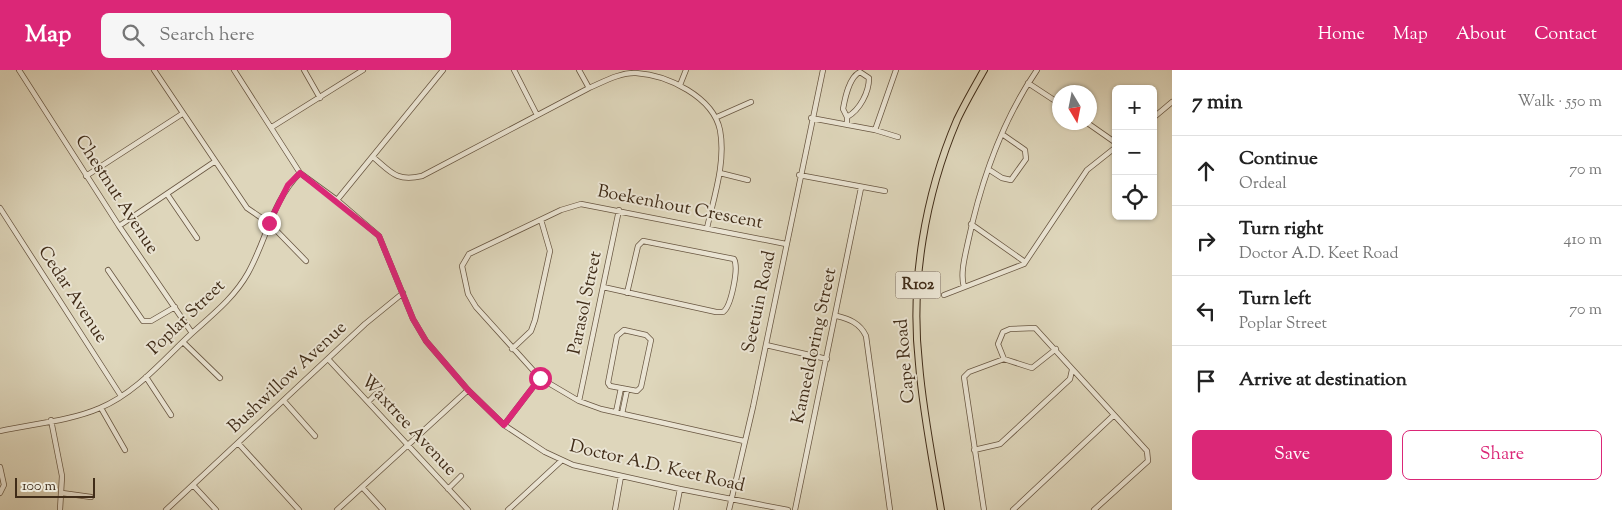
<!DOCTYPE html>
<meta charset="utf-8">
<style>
body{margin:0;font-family:"Sorts Mill Goudy",serif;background:#f6f6f6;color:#222}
.controls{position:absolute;right:15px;top:15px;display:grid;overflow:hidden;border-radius:8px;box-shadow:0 1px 4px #0004}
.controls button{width:45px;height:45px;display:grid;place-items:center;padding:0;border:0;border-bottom:1px solid #e0e0e0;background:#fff;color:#222;font:25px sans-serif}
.compass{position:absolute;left:1052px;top:15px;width:45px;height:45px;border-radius:50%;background:#fff;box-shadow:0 1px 4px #0004;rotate:170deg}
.scale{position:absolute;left:15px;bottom:12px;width:80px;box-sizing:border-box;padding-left:5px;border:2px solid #402c18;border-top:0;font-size:14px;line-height:18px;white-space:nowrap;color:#402c18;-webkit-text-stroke:4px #eae4d3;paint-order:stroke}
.stop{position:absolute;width:15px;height:15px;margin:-11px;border:4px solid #db2777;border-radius:50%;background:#fff}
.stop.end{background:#db2777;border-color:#fff;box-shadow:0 1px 5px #0008}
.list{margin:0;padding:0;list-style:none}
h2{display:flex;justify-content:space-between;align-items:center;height:65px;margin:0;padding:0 20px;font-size:21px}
h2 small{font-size:16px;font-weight:400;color:#767676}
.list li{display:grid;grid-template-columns:32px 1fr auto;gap:15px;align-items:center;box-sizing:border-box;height:70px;padding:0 20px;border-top:1px solid #e0e0e0}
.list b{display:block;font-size:19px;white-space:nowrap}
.list p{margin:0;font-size:16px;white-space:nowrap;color:#767676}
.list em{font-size:16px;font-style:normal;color:#767676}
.actions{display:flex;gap:10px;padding:15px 20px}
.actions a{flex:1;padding:11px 0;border:1px solid #db2777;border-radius:8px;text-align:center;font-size:18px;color:#db2777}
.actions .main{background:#db2777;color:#fff}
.icon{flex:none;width:28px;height:28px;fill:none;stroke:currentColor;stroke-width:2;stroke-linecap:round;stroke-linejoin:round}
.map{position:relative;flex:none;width:1172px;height:440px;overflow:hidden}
header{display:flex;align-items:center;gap:30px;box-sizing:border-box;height:70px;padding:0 25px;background:#db2777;color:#fff}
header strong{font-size:24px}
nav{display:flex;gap:28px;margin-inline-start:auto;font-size:18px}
.search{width:350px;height:45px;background:#f6f6f6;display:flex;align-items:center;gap:12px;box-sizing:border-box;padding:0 18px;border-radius:8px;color:#767676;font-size:19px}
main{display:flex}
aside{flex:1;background:#fff}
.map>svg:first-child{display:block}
</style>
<header>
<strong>Map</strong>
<div class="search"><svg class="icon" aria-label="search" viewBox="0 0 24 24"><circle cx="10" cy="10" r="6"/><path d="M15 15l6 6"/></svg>Search here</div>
<nav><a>Home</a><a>Map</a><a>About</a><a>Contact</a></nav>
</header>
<main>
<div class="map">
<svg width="1172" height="440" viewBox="0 0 1172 440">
<rect width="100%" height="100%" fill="#ded6bb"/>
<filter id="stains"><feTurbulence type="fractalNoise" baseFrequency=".004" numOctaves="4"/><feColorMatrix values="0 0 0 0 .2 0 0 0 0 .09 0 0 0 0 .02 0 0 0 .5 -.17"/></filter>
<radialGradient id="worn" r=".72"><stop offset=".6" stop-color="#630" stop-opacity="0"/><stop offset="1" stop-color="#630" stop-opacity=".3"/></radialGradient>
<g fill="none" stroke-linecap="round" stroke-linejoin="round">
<defs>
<path id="street" d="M19,0L119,156L192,263
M154,0L247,138L269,153L306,191
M234,0L300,103L337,130L379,166L413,249L426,271L468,320L504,355L545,382L573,395L680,419L788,440
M304,0L320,28
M514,0L537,45
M579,0L589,18
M1028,13L1060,34
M680,15L686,0
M717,47L751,32
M811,48L875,60L898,67
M1153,48L1172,32
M1086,52L1116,73
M847,55V47L843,39C845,28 849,7 860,2L869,8C869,22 860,40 847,47
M272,57L363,0
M875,60L896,0
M373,87C391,102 396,112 422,106L589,18C603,12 621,2 636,3C668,5 713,27 720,60C726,92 714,127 707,158
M988,99L1002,108L1011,110L1026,89L1025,80L1002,64
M720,103L748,110
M799,105L885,121
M86,106L182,44
M167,124L197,168
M337,130L443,0
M0,138L121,326
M971,154L1025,192
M119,156L214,92
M108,200L143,251H151L175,237
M603,217L716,242H723C731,237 739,198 734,189L643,171L638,176L627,223
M964,217C960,204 965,186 968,172C981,111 1001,52 1037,0
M944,225L1024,194L1087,100L1116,77
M837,246C849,249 860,253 866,266L890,440
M624,260L646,265L651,270L641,317L637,321L610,316L608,313L617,266Z
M183,272L220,308
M766,275L827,289
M512,279L531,261L535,250L550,181L541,150
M1004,289L998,274L1003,262L1010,259L1035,258L1147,381L1148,391L1094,440
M329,290L468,440
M146,307L171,345
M284,331L315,366
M579,331L619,140
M368,332L382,318
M101,338L125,380
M616,342L621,318
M622,344L627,320
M51,350L62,406L60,440
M504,355L540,308
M0,361C32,354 70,351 100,338C136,323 163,290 191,264C212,245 234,228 248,203C267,169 272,131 300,103
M744,371L601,339L579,331L540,308L476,237L468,224L462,196L469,184L561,140L581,134L786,174
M238,373L299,440
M974,380L1000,374L1070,309L1072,300
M0,397L4,415L0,423
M193,415L216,440
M362,417L383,440
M448,419L461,406
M62,423L91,427
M166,440L365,254L403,223
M337,440L468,320
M508,440L561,391
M615,440L621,406
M676,440L680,419
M729,440L753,337L823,0
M795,440L861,118
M984,440L964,307L969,302L1004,289L1032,298L1056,279
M1013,440L1114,345"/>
<path id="primary" d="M941,440C933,392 923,343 919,294C910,213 925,125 957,50C965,33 975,16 984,0"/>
</defs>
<use href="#street" stroke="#685641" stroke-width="6"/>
<use href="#primary" stroke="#402c18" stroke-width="8"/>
<use href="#street" stroke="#eae4d3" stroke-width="4.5"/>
<use href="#primary" stroke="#ded6bb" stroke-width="6"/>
</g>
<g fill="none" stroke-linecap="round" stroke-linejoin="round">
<path stroke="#db2777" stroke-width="6" d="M269,153L288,115L300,103L379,166L413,249L426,271L468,320L504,355L540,308"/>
</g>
<g text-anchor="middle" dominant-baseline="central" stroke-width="4" stroke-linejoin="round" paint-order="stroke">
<rect fill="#eae4d3" stroke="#736350" stroke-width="1" x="895.5" y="201.5" width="45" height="27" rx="4"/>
<g font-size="16" font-weight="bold" fill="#402c18">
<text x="918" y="215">R102</text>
</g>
<g font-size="18" fill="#402c18" stroke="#eae4d3">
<text transform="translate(116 125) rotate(57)">Chestnut Avenue</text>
<text transform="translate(680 138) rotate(11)">Boekenhout Crescent</text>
<text transform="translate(72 225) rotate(57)">Cedar Avenue</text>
<text transform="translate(760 232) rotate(-78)">Seetuin Road</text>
<text transform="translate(586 233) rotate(-78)">Parasol Street</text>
<text transform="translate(187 248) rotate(-44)">Poplar Street</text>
<text transform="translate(815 276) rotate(-78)">Kameeldoring Street</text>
<text transform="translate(906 291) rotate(-95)">Cape Road</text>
<text transform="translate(288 308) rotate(-43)">Bushwillow Avenue</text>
<text transform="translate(408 356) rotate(47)">Waxtree Avenue</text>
<text transform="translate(657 397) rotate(13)">Doctor A.D. Keet Road</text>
</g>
</g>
<rect width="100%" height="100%" filter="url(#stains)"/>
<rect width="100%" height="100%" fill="url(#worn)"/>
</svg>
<div class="controls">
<button>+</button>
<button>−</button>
<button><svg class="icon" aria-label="locate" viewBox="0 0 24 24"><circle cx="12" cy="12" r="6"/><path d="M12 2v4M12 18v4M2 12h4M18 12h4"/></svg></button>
</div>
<svg class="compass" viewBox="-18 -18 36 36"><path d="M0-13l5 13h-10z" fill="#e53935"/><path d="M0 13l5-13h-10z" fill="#767676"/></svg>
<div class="scale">100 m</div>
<div class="stop" style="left:540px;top:308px"></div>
<div class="stop end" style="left:269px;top:153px"></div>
</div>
<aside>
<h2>7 min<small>Walk · 550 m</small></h2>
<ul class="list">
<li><svg class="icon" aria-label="ahead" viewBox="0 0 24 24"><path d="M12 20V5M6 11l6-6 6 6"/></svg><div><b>Continue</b><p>Ordeal</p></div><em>70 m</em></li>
<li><svg class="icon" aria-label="right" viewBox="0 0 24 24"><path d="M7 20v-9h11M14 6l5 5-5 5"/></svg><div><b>Turn right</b><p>Doctor A.D. Keet Road</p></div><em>410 m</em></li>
<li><svg class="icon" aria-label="left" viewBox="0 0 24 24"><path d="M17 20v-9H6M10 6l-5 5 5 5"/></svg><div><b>Turn left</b><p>Poplar Street</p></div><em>70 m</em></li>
<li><svg class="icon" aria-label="arrive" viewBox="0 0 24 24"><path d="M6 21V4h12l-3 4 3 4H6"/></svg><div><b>Arrive at destination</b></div></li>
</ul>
<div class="actions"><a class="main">Save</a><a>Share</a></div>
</aside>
</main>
